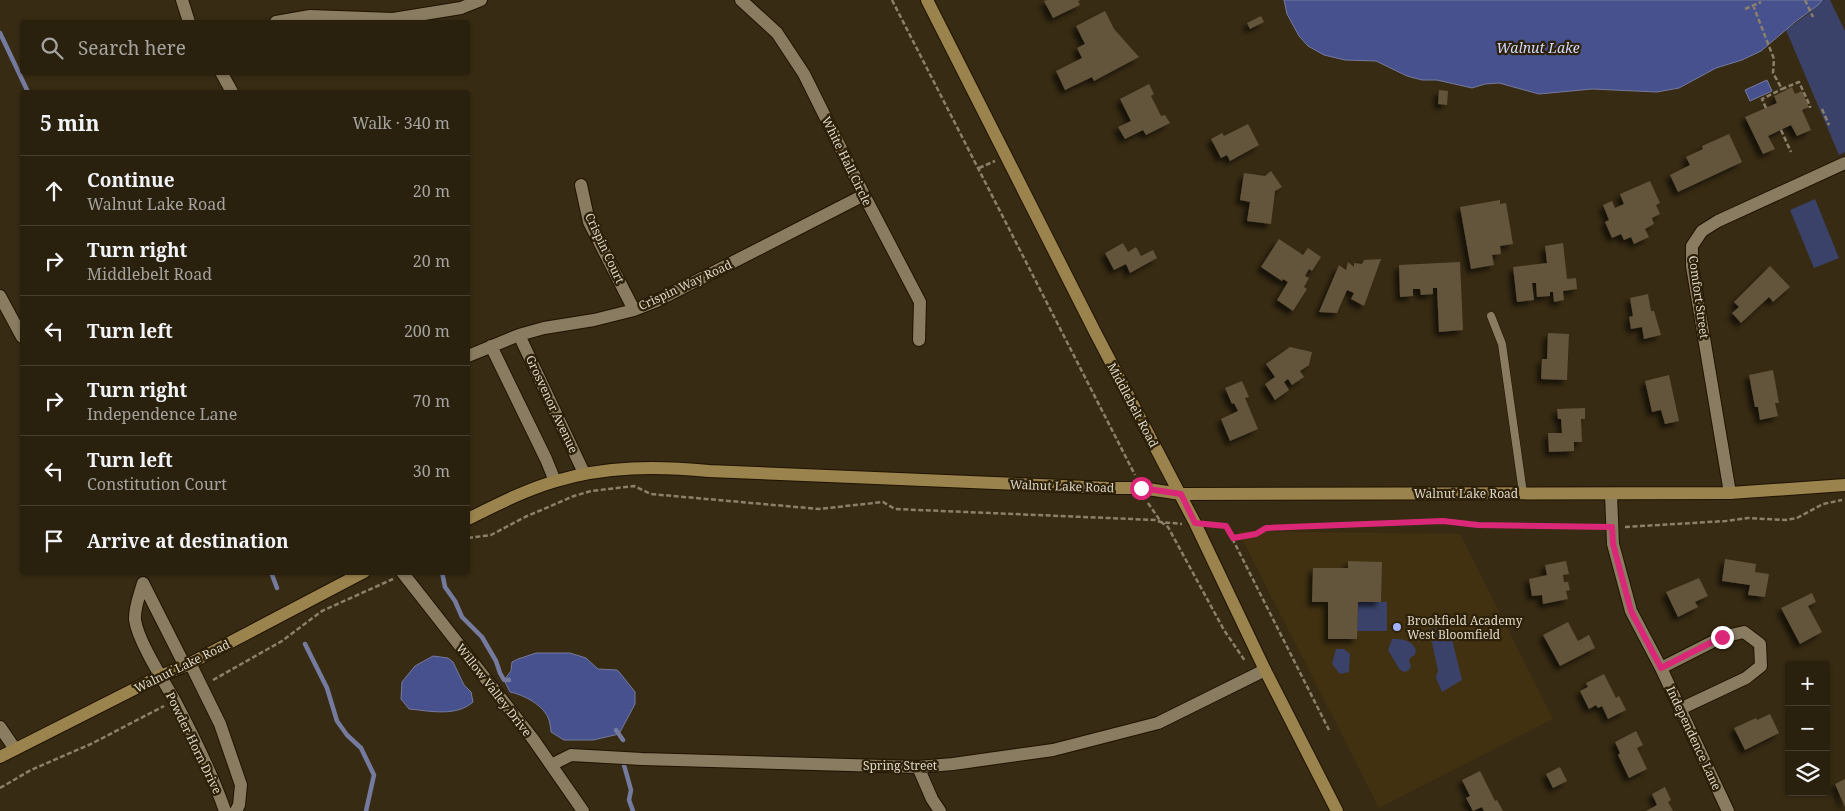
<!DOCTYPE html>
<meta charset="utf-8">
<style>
body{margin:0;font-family:"Noto Serif",serif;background:#322817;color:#f1f3f6}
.controls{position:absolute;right:15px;bottom:15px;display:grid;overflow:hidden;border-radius:5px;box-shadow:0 1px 4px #0004}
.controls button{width:45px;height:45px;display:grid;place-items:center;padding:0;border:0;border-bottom:1px solid #463e2e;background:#2a200e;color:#f1f3f6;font:25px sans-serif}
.stop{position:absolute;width:15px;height:15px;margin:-11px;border:4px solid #db2777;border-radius:50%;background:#fff}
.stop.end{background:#db2777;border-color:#fff;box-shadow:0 1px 5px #0008}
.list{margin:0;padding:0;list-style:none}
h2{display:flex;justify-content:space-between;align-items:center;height:65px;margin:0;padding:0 20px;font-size:21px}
h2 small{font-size:16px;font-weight:400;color:#a5a39e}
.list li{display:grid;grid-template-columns:32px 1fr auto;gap:15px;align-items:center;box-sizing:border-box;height:70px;padding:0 20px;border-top:1px solid #463e2e}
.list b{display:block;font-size:19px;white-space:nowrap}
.list p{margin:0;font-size:16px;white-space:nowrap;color:#a5a39e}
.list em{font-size:16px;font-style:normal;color:#a5a39e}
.icon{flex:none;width:28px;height:28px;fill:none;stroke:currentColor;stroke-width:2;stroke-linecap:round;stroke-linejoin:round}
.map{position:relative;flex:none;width:1845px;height:811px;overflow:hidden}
.search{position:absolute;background:#2a200e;box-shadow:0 1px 4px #0004;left:20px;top:20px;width:450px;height:55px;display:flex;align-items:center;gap:12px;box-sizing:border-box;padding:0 18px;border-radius:5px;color:#a5a39e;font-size:19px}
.panel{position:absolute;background:#2a200e;box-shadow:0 1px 4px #0004;left:20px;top:90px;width:450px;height:485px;border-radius:5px}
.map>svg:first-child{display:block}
</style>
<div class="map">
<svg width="1845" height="811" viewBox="0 0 1845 811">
<defs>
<filter id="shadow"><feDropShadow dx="-4.5" dy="4.5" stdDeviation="2.5" flood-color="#0009"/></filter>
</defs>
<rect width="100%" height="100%" fill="#382b13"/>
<path fill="#413111" d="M1238,531L1460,534L1553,719L1379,808Z"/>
<path fill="#3a426a" d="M1822,0H1830L1845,31V152L1839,155L1786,30L1809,13Z
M1815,199L1839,258L1814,268L1790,210Z
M1358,602H1387V631H1357Z
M1449,627L1462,680L1442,692L1436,678L1438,670L1429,629Z
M1392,639C1402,639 1411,639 1416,650L1415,655L1411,657L1409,661L1411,666L1409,670L1405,672L1400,670L1388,650Z
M1336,649H1344L1350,654L1349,672L1340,674L1332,664Z"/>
<path fill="#47518d" stroke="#757a9f" d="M1284,0H1822L1818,5L1795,22L1761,51L1742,60L1716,68L1679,88L1657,92L1592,89L1539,94L1499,83L1485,84L1472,88L1437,80H1422L1407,76L1376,61L1345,60L1324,55L1308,46L1299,36L1287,14Z
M1767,80L1772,91L1750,101L1745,90Z
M536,653H570L586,658L598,669L617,670L620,673L635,692V704L619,734L593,740H564L551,732C551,728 550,724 549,720C544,705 524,695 510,692L504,680L511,671L512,662L518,659Z
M433,656L448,658L453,662L464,685L471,692L473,702C456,717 430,711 409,709L401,699L402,682L415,666Z"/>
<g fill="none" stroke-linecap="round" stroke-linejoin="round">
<path stroke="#757a9f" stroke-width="4.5" d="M0,33L28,92
M271,572L277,588
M442,572L445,587L455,601L462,617L482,637L496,661L500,673L504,680H509
M305,644L327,688L337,721L347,735L361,748L374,775L366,811
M616,730L623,740
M624,765L631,790L629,800L633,811"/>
</g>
<path fill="#62543b" filter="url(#shadow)" d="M1047,0H1081L1078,1L1080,5L1053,18L1044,1Z
M1105,11L1114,29L1139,57L1094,81L1092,77L1065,90L1056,71L1082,58L1077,48L1085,44L1076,26Z
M1261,16L1264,22L1250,29L1247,23Z
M1149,84L1154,94L1151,96L1161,116L1165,115L1170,123L1146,135L1143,130L1125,139L1118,127L1131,121L1120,99Z
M1792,87L1795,94L1802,91L1809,107L1802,110L1811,130L1797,136L1791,125L1768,136L1775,149L1763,154L1745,117L1777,103L1774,96Z
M1439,90L1448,91L1447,105L1438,104Z
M1248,124L1259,145L1230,161L1227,155L1221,158L1211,139L1222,133L1224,136Z
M1729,134L1742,162L1678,192L1670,175L1690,165L1686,157L1703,149L1702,146Z
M1271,171L1282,187L1275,191L1271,224L1247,221L1250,202L1240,200L1244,173L1265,176Z
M1650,181L1660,203L1656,205L1660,214L1652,218L1654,224L1645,229L1649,237L1634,244L1631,237L1624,240L1621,234L1612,238L1605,222L1609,220L1603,205L1612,201L1615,208L1624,204L1620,194Z
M1500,200V204L1506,203L1513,244L1500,246L1501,254L1492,255L1494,265L1471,269L1460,207Z
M1279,239L1303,255L1308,248L1321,257L1312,271L1309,269L1305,276L1309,278L1304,287L1307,289L1293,311L1277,300L1288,282L1283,279L1282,281L1261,267Z
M1123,243L1128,252L1136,247L1141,256L1153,250L1157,258L1130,273L1126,264L1114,270L1105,253Z
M1563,243L1567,279L1576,278L1577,289L1563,291L1564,300L1554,302L1553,292H1550V296L1537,297L1536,283H1532L1534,300L1517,302L1513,267L1547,263L1545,246Z
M1381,259L1364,306L1351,299L1354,293L1347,290L1337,313L1319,312L1339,265L1346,270L1348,262L1354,267V263L1362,264L1364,260Z
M1460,262L1463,330L1439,332L1437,288H1433V294L1421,295L1420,289H1413V296L1400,297L1399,265Z
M1770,266L1790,287L1773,302L1769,297L1741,323L1732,313L1739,307L1734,302Z
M1648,294L1651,311H1654L1661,335L1644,339L1642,327L1631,329L1629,317L1633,316L1630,298Z
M1548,333L1569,334L1567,380L1541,379L1542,359H1547Z
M1290,347L1312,352L1309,365L1300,371L1304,377L1292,385L1288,379L1284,382L1289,390L1275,400L1265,384L1275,377L1266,364Z
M1773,370L1779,403H1775L1778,416L1760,420L1758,407H1755L1749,375Z
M1669,375L1679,421L1665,424L1661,410L1652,412L1645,381Z
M1242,381L1249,397L1245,398L1258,429L1230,441L1221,419L1238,411L1234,403L1232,404L1225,388Z
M1585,408V419H1581L1582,442H1574V451L1549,452L1548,433H1562L1561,419H1558L1557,409Z
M1725,559L1756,564L1755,572L1769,574L1765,597L1748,595L1750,585L1722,581Z
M1348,561L1382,562L1381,602H1358L1357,639H1328V602H1312L1313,568H1348Z
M1566,561L1569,574L1563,575L1564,582H1568L1570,590L1566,591L1568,599L1543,604L1542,595L1532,596L1529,579L1547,575L1545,565Z
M1699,578L1708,596L1695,602L1698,607L1678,617L1666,592Z
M1812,593L1816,602L1808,606L1822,632L1800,644L1781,608Z
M1568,622L1578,641L1589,635L1595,648L1560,666L1543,635Z
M1604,674L1616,698L1619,696L1626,710L1608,719L1602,706L1598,708L1596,705L1589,709L1580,691L1588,687L1586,683Z
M1770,714L1779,733L1745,750L1734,728L1756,718L1757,720Z
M1636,731L1643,745L1637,748L1647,769L1629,778L1618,755L1620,753L1615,742Z
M1560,767L1567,781L1553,788L1546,774Z
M1480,771L1495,801L1497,800L1503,811H1484L1482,807L1473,811L1466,798L1470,796L1462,780Z
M1845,779V807L1835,784Z
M1665,787L1671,800L1668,802L1673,811H1646L1657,805L1652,794Z"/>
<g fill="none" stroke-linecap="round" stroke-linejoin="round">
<defs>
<path id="lane" d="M1491,316L1502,344L1523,493"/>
<path id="street" d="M182,0L189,22
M741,0L777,33L804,74L864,195L920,302L919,340
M276,22L310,16L393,19L461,8L481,0
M221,72L232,92
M581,185L589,222L634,310
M0,296L22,337
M519,335L584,473
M491,346L546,459L555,481
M468,356L519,335L544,328L594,320L634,310L657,301L864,195
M1730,493L1692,266V246L1702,231L1718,221L1845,163
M1611,494L1613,544L1631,611L1661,668L1728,811
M402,572L533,739L583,811
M190,663L220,724L241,785L239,805L236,811
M185,666L143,583C140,594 134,608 135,620C138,641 163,680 174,699C193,735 212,773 225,811
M1661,668L1722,637L1744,632L1760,644L1761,666L1746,678L1680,709
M0,727L15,749
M551,765L571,755L642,759L918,767L953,764L1053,750L1158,723L1265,670
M918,767L932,799L940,811"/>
<path id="secondary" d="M927,0L1095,332L1195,523L1265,670L1337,811
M468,519C496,505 525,490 556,481C606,466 657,466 709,471L1110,488H1141L1181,494L1730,493L1845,485
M0,757L160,676L185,666L364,572"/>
</defs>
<use href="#lane" stroke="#1f1300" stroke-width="9"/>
<use href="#street" stroke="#1f1300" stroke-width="14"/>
<use href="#secondary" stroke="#1f1300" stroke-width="14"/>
<path stroke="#8a806c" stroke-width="2.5" stroke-dasharray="5 2.5" stroke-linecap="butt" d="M892,0L1135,475
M1805,0L1813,17
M1753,5L1774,59L1773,73L1782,89L1799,82L1810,106V108
M1745,9L1761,2
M1766,108L1762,99L1782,89
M1822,109L1829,125
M1781,130L1791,152
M979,168L995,161
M1148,503L1161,522L1168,527L1224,630L1245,661
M1210,524L1226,526L1329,730
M1625,527L1726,521L1748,518L1785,520L1797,518L1823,504L1842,500
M468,538L491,535L525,517L574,496L591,491L634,486L651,494L819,509L883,502L895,509L1155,520L1161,522L1182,524
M1233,538L1256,533L1266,528L1443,521L1478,525L1600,527
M213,680L282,641L322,611L393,579
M0,788L31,770L91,744L164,706"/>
<use href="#lane" stroke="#8a7c61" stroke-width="8"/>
<use href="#street" stroke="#8a7c61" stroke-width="12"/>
<use href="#secondary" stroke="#9b834e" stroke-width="12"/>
</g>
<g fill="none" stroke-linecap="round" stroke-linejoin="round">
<path stroke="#db2777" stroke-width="6" d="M1141,488L1181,494L1195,523L1226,526L1233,538L1256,534L1266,528L1443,521L1478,525L1612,527L1613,544L1631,611L1661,668L1722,637"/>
</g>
<circle fill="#a2b2fd" stroke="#2d2109" stroke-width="2" cx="1397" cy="627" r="5"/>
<g text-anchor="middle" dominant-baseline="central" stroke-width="4.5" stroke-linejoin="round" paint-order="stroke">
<g font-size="12" fill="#dfd8c9" stroke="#2d2109">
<text transform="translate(847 161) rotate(64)">White Hall Circle</text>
<text transform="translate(605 248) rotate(65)">Crispin Court</text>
<text transform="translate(685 285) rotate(-25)">Crispin Way Road</text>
<text transform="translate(1699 297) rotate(82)">Comfort Street</text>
<text transform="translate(552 404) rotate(65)">Grosvenor Avenue</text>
<text transform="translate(1133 405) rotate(62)">Middlebelt Road</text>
<text transform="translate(1062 486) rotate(2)">Walnut Lake Road</text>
<text x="1466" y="493">Walnut Lake Road</text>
<text transform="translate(182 666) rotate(-26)">Walnut Lake Road</text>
<text transform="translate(494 690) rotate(52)">Willow Valley Drive</text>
<text transform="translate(1694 738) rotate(65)">Independence Lane</text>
<text transform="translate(194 743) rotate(64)">Powder Horn Drive</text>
<text x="900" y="765">Spring Street</text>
</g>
<g font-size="12" fill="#dfd8c9" stroke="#2d2109" text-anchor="start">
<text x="1407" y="620">Brookfield Academy<tspan x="1407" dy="14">West Bloomfield</tspan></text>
</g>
<g font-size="14" font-style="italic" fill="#d1daff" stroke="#2d2109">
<text x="1538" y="47">Walnut Lake</text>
</g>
</g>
</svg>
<div class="controls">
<button>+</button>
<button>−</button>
<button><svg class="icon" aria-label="layers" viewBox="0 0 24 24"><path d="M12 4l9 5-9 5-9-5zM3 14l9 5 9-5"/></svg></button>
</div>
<div class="stop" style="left:1141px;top:488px"></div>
<div class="stop end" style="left:1722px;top:637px"></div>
<div class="search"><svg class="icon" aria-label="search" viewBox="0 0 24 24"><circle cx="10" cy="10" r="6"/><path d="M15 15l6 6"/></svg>Search here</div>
<section class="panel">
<h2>5 min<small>Walk · 340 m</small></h2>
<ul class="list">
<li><svg class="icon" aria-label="ahead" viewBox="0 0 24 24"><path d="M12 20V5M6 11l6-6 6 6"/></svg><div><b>Continue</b><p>Walnut Lake Road</p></div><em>20 m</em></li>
<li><svg class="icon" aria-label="right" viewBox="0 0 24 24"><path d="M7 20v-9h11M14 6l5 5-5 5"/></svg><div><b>Turn right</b><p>Middlebelt Road</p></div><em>20 m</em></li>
<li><svg class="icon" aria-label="left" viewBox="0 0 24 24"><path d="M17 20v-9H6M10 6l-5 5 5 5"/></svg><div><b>Turn left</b></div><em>200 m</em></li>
<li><svg class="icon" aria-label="right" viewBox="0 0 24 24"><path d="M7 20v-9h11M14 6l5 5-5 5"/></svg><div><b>Turn right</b><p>Independence Lane</p></div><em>70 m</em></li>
<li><svg class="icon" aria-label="left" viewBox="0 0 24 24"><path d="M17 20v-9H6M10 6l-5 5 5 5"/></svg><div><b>Turn left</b><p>Constitution Court</p></div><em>30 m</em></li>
<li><svg class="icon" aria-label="arrive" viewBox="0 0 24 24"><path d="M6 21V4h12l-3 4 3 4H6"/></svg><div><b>Arrive at destination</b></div></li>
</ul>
</section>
</div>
